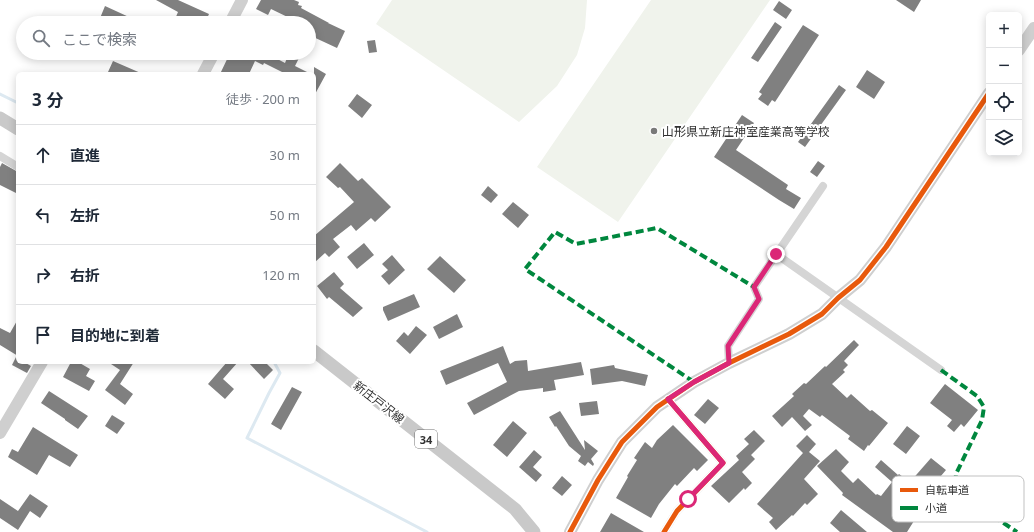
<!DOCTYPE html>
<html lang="ja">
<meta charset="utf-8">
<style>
body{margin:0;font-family:"Noto Sans","Noto Sans JP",sans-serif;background:#f6f6f7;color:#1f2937}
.controls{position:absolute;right:12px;top:12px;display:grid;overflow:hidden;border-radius:6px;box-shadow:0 2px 10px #0003}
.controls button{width:36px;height:36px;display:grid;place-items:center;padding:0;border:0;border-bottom:1px solid #e0e1e3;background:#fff;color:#1f2937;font:20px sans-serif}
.stop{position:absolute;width:12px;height:12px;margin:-9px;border:3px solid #db2777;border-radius:50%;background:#fff}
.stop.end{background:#db2777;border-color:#fff;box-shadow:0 1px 4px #0008}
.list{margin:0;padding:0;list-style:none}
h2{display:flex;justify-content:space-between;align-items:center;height:52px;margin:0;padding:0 16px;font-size:17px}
h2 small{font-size:13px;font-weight:400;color:#747a83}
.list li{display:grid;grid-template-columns:26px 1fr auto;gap:12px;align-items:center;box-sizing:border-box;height:60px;padding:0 16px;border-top:1px solid #e0e1e3}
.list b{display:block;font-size:15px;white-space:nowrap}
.list em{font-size:13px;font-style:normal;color:#747a83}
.icon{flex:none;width:22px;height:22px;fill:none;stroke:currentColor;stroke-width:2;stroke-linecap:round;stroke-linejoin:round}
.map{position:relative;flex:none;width:1034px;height:532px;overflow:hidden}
.search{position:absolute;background:#fff;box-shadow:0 2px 10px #0003;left:16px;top:16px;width:300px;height:44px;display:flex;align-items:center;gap:10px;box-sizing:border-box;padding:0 14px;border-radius:22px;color:#747a83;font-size:15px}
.panel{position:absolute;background:#fff;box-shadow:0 2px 10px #0003;left:16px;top:72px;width:300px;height:292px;border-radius:6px}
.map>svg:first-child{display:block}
</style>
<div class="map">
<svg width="1034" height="532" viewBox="0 0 1034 532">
<rect width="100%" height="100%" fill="#fff"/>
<path fill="#f0f3ec" d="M392,0H587L585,28L577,55L557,86L519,122L376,24Z
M651,0H770L618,222L537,167Z"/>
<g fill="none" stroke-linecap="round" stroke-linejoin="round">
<path stroke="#dde9f1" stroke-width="3" d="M0,94L18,103
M274,362L280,373L269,393L247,438L427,532"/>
</g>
<path fill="#808080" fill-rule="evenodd" d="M156,0H178L209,14L205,23H184L175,19L178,12Z
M261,0H294L299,2L298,5L302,6L301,8L329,23H328L345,31L337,48L309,35V23H300L271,9L268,15L256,9Z
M896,0H921L914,12Z
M779,1L792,10L786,19L773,10Z
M105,6L142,23H98Z
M775,22L782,27L758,62L751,58Z
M803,25L819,35L775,102L772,100L768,106L758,99L762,94L759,92Z
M375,40L377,52L369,53L367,41Z
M230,53H266L285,63L289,53H295L300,56L295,66L311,74H286L264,63L263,65L255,61L249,74H220Z
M113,61L143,74H114L108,72Z
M314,67L326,74L314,96Z
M867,70L885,82L874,99L856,87Z
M839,85L846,90L805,147L798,142Z
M357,94L372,105L362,118L348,106Z
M742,115L754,123L736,150L788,185L786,189L801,198L794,209L779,200L714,157Z
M818,161L825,166L817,177L810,172Z
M2,163L18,172V194L0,185V167Z
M340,163L358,181L362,178L391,207L375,222L371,218L356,231L351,225L333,239L340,247L329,257L325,253L314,263V236L354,202L340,187L338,188L326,177Z
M488,186L498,195L491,203L481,195Z
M513,202L529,215L518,228L502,214Z
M364,243L374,255L357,269L347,257Z
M392,255L405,270L389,285L381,276L388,270L382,264Z
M440,256L466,280L454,293L427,269Z
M334,272L344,284L340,288L363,308L353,317L329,297L327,299L317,286Z
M414,294L420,307L388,321L383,310V307Z
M457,314L463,327L439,339L433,327Z
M18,319V356L0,345V328L10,333Z
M416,326L427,335L410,354L396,341L404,332L408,336Z
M854,340L859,345L844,361L848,365L843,370L845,372L832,384L847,398L851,394L870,411L872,410L888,423L869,446L868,445L864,451L848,439L850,436L822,415L820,417L809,409L803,416L812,425L805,431L792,417L782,427L772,416L794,396L792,394L804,383L806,384L825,366L826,367Z
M503,346L510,364L515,361L527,360L528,371L581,362L584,375L554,380L556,390L543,392V388L519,391L474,415L467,403L507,382L498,363L446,385L440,371Z
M16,357L18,359V362H24L31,366L27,373L12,365Z
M71,362H78L90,369L86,376L95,381L89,391L63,377Z
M108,362H134L120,384L133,394L125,405L105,390L120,370Z
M227,362H238L223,379L234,389L225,399L208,384Z
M248,362H265L273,370L264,379Z
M614,365L615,368L648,375L645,386L622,381L592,385L590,369Z
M945,384L978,410L964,427L961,424L954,432L947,426L952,420L930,403Z
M292,387L302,392L281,430L271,424Z
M49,391L88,416L78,429L65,420V419L41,403Z
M708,399L719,408L705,424L694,415Z
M597,401L599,414L581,416L579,403Z
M560,411L585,450L584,440L598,451L591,459L594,464L593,466L588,462L585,466L578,461L581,456L569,446L556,426L555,427L549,417Z
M112,415L125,423L117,434L105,426Z
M513,421L527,433L507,457L493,445Z
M673,425L708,460L697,471L694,468L677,486L675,484L659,504L651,518L616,498L628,477L627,476L637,460L634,458L645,442L652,448L657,440Z
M907,426L920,436L906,454L893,444Z
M33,427L78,455L70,467L49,455L37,475L8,457L12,449L18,452Z
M754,430L765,441L751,455L755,459L742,472L752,483L745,490L744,488L729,503L711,486L739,460L736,456L749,444L744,439Z
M807,435L816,444L809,452L820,461L804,479L818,494L807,505L805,503L793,516L792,515L776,530L769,522L773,518L757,504L803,453L796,446Z
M836,449L849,462L841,471L853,483L858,478L876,495L877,494L881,496L892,482L875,467L881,460L898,475L899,474L910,482L931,458L946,470L929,490L936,495L921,514L919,513L907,532H893L842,495L843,493L817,466ZM903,493L916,503L907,517L893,506Z
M534,450L542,457L533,467L542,475L536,482L519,467Z
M562,476L572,485L562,496L552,488Z
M30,494L48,506L40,518L30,511L18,530L0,518V499L18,511Z
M841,510L867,532H840L830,523Z
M611,513L644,532H600Z"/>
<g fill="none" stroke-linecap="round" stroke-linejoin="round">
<path stroke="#d5d5d5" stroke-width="8" d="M0,156L18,167
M776,254L941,370
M729,363L728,346L759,299L754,287L823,186
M664,532L677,511L723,463L668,399"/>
<path stroke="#cfcfcf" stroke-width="12" d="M230,23L242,0
M1019,50L1034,28
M203,74L214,53
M0,433L42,362
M570,532L598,480L622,442L657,407L694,382L729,363L789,334L822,314L838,298L860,280L886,247L989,93"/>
<path stroke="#c9c9c9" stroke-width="13" d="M0,118L18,129
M314,351L515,509L534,532"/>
<path stroke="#00873e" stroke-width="4" stroke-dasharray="8 4" stroke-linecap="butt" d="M941,370L977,396L984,407L982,420L956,474L955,487L962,495L1017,532
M694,382L525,269L555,232L576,244L657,228L754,287"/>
<defs>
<path id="cycleway" d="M570,532L598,480L622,442L657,407L694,382L729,363L789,334L822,314L838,298L860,280L886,247L989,93
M664,532L677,511L723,463L668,399"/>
</defs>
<use href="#cycleway" stroke="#fff" stroke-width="8"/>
<use href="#cycleway" stroke="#e8590c" stroke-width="5"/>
</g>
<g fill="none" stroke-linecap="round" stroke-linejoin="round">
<path stroke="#db2777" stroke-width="5" d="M688,499L723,463L668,399L694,382L729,363L728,346L759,299L754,287L776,254"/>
</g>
<circle fill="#797979" stroke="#fff" stroke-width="1.5" cx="654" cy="131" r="4"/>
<g text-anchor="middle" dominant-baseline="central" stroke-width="4" stroke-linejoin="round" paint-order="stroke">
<rect fill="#fff" stroke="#6f6f6f" stroke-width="1" x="415" y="430" width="22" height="18" rx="3"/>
<g font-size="11" font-weight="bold" fill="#313131">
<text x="426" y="439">34</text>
</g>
<g font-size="12" fill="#313131" stroke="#fff" text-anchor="start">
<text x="662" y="131">山形県立新庄神室産業高等学校</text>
</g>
<g font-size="12" fill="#313131" stroke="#fff">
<text transform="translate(379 402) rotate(38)">新庄戸沢線</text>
</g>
</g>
<rect x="892" y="476" width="132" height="46" rx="6" fill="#fff" stroke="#c1c1c1" stroke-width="1"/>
<rect x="900" y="488" width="18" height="4" fill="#e8590c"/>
<rect x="900" y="506" width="18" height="4" fill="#00873e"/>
<g font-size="11" fill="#313131">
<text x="925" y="494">自転車道</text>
<text x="925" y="512">小道</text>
</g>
</svg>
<div class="controls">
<button>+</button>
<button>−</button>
<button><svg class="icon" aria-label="locate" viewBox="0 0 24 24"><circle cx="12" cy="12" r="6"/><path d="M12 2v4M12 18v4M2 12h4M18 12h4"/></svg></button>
<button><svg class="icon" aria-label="layers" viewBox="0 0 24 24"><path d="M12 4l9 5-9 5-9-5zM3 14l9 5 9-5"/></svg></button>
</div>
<div class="stop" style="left:688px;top:499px"></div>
<div class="stop end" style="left:776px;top:254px"></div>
<div class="search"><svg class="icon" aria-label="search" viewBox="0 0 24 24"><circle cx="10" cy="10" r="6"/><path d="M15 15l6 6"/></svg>ここで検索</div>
<section class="panel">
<h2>3 分<small>徒歩 · 200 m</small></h2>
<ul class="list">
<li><svg class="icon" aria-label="ahead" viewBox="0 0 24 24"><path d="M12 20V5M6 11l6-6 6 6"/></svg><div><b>直進</b></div><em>30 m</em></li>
<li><svg class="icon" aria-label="left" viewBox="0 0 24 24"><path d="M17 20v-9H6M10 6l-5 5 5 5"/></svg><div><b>左折</b></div><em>50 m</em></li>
<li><svg class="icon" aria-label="right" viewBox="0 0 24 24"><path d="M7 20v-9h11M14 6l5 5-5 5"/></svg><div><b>右折</b></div><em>120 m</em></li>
<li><svg class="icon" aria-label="arrive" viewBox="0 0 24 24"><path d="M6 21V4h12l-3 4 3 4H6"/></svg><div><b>目的地に到着</b></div></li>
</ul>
</section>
</div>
